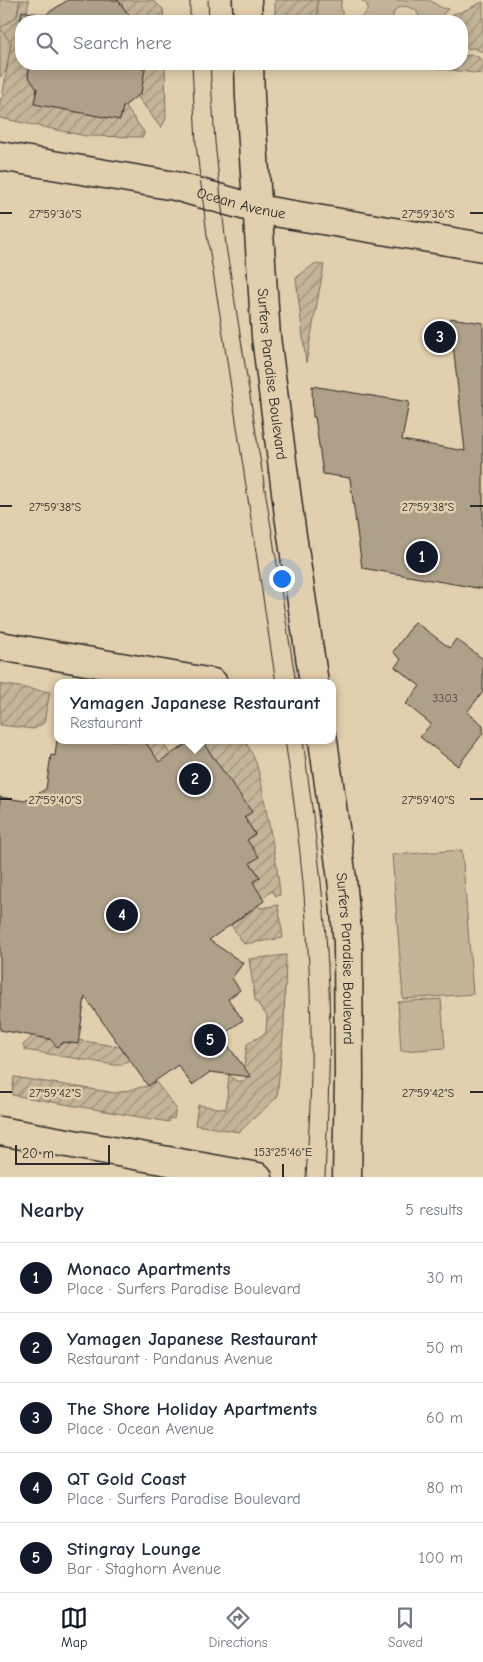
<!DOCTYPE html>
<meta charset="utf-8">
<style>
body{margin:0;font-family:"Comic Neue",sans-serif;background:#f2f2f3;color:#1f2937}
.scale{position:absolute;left:15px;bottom:12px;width:95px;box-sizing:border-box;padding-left:5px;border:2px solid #2b2b2b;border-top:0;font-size:14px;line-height:18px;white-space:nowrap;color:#2b2b2b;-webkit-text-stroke:4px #e2cfad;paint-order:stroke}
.you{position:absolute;left:281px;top:578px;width:18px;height:18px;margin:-12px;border:4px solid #fff;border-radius:50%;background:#1a73e8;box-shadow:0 0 0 8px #1a73e833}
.badge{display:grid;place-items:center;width:32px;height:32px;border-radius:50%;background:#111827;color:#fff;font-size:16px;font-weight:700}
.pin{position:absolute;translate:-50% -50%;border:2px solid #fff;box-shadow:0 1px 5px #0006}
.popup{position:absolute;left:54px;top:679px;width:282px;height:65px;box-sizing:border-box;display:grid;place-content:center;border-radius:10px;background:#fff;filter:drop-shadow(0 1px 4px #0005);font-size:16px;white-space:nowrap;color:#747a83}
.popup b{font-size:19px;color:#1f2937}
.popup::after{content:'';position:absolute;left:50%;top:100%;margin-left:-10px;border:10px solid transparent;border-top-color:#fff}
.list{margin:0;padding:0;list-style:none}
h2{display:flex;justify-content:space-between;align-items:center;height:65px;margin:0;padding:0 20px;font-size:21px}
h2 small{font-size:16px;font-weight:400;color:#747a83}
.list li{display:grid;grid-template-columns:32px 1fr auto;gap:15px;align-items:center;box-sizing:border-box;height:70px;padding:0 20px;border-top:1px solid #e0e1e3}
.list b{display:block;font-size:19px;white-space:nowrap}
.list p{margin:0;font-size:16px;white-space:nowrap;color:#747a83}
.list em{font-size:16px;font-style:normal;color:#747a83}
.icon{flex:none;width:28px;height:28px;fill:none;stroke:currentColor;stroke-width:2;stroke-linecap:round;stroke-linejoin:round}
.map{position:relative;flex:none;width:483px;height:1177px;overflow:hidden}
.search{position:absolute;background:#fff;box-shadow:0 2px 12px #0003;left:15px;right:15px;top:15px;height:55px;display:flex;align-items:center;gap:12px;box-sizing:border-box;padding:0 18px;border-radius:20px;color:#747a83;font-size:19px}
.sheet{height:415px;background:#fff}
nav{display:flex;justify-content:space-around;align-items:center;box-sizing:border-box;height:70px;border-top:1px solid #e0e1e3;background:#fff;font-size:14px;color:#747a83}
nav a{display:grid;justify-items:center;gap:2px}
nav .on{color:#111827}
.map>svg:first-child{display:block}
</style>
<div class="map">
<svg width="483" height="1177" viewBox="0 0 483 1177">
<defs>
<pattern id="garden-furrows" width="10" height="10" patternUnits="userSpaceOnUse" patternTransform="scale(1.25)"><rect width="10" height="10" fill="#c4b498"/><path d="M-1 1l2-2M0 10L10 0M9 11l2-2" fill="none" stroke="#9f937c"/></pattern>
</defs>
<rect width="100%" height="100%" fill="#e2cfad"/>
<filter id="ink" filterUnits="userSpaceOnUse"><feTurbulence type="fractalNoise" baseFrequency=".02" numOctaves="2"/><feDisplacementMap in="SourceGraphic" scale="10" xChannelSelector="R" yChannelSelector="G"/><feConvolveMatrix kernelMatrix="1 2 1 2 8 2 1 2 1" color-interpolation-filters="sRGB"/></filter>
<g filter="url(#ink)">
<path fill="#c4b498" stroke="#787062" d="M0,0H20L6,71L0,77Z
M317,0H342C339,8 342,14 347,21H318Z
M361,0H429L442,8L448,9L437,21H419V16L416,10C403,3 393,6 392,21H356C364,16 375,7 361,0Z
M462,850L473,994L403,999L392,855Z
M441,999L445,1048L401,1051L398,1002Z"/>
<path fill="url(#garden-furrows)" stroke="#787062" d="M20,0H29L27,12H22L16,50L21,51V64H30L28,76L120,120L123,107L125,106L144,132L143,137L86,136L0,118V99H2L11,43L0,28L17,16Z
M118,0H152L163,9L164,21H133Z
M275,0H317L318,21H275Z
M483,2V52L474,48L462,49V21H448L453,14L461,12Z
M473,55L478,57L482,61V74L404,64H462V56Z
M135,64H165L166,119L161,128L137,96L141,93L145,68L134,67Z
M314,264L324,265L306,363L296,278Z
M0,684L50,692L44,723L34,729L0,725Z
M143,740H161L171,755L159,763Z
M201,740H243C260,758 262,791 267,814C272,841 278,867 280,895L276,896L272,891L262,898L252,883L260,877L250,863L259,857L247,840L255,834L244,817L251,812Z
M258,905L260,908L278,905L283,938L244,944L231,925Z
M286,955L284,1026L277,1097L239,1132L195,1125L198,1105L226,1109L229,1074C234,1080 237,1083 245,1080L247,1076L244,1067L247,1044L266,1033L267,1016L255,1000L249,959Z
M34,1025H38L36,1037L64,1042L78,1040L120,1047L129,1060L122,1065H115L25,1050L23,1045L31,1038Z
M14,1077L116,1093L147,1086L155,1081L176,1108L174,1119L170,1118L169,1122L12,1095Z"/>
<path fill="#afa189" stroke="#2b2b2b" d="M68,0H118L133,21H21V51L16,50L22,11L45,15Z
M30,64H135L134,67L145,68L141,93L123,107L120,120L34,104L37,89L28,76Z
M450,318L483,323V589L362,568L350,478L323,474L315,417H313L312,386L409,402L402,440L465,451Z
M415,622L450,648L456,639L483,659V692L467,712L483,725V733L458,766L420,737L431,724L406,704L420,686L395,667L401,659L393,652Z
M57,740H144L159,762L192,740H201L252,812L244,817L255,834L247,840L259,857L250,863L260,877L253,882L264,901L209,940L243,963L232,978L240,990L228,999L243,1020L221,1036L251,1077L210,1072L192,1085L178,1065L148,1086L85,997L78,1044L64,1042L57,1047L50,1039L0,1030V797L25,801L46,789L51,755L55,756Z"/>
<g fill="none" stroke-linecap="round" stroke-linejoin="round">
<defs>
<g id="minor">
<path id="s1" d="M0,156L175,186L257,209L483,247"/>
<path d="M0,646L213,683"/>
<path d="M0,1131L258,1177"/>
</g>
<g id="tertiary">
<path d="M247,0L248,21"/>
<path id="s2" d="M249,64L250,98L266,337L289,515L314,683"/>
<path id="s3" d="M323,740L342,879L348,944L349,1077L347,1177"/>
</g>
</defs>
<use href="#minor" stroke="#2b2b2b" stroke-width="31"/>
<use href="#tertiary" stroke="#2b2b2b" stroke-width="31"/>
<use href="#minor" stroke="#e2cfad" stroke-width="28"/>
<use href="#tertiary" stroke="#e2cfad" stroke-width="28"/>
<path stroke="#2b2b2b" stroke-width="1" d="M190,0V21
M208,0L209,21
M192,64L196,144L207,235L220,315L276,683
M210,64L215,142L226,246L296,683
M285,740C300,837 310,935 311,1032C312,1081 309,1129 306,1177
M303,740C313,816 324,891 328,967C332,1037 328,1107 325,1177"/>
</g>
</g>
<path fill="none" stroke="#2b2b2b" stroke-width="2" d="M0,213H12M470,213H483M0,506H12M470,506H483M0,799H12M470,799H483M0,1092H12M470,1092H483M283,1164V1177"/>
<g text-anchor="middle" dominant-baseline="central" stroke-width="5" stroke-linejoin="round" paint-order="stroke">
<g font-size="12" fill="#4c4842">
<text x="445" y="698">3303</text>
</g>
<g font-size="15" fill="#2b2b2b" stroke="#e2cfad">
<text stroke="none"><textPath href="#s1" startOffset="246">Ocean Avenue</textPath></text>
<text stroke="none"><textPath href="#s2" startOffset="311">Surfers Paradise Boulevard</textPath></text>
<text stroke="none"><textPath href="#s3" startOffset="220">Surfers Paradise Boulevard</textPath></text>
</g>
</g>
<g font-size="12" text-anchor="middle" fill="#2b2b2b" stroke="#e2cfad" stroke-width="5" stroke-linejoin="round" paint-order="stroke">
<text x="55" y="218">27°59'36"S</text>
<text x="428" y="218">27°59'36"S</text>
<text x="55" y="511">27°59'38"S</text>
<text x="428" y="511">27°59'38"S</text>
<text x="55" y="804">27°59'40"S</text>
<text x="428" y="804">27°59'40"S</text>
<text x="55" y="1097">27°59'42"S</text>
<text x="428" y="1097">27°59'42"S</text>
<text x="283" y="1156">153°25'46"E</text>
</g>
</svg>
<div class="scale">20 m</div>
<div class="you"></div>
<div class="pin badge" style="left:422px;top:557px">1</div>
<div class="pin badge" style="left:195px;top:779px">2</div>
<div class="popup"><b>Yamagen Japanese Restaurant</b>Restaurant</div>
<div class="pin badge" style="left:440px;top:337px">3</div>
<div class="pin badge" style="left:122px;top:915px">4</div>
<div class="pin badge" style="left:210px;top:1040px">5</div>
<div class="search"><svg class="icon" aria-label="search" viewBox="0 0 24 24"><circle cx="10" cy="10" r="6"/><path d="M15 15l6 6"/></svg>Search here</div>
</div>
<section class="sheet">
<h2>Nearby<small>5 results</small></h2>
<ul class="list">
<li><span class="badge">1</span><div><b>Monaco Apartments</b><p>Place · Surfers Paradise Boulevard</p></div><em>30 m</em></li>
<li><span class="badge">2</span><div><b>Yamagen Japanese Restaurant</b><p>Restaurant · Pandanus Avenue</p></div><em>50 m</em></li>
<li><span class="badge">3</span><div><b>The Shore Holiday Apartments</b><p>Place · Ocean Avenue</p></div><em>60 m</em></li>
<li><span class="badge">4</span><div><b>QT Gold Coast</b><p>Place · Surfers Paradise Boulevard</p></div><em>80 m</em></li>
<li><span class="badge">5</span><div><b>Stingray Lounge</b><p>Bar · Staghorn Avenue</p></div><em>100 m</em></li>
</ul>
</section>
<nav>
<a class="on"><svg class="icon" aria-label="map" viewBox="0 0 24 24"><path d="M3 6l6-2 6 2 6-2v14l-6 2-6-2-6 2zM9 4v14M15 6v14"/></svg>Map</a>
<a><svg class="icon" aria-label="directions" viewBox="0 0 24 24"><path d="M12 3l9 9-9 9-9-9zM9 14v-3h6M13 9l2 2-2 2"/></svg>Directions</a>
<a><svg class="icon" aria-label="saved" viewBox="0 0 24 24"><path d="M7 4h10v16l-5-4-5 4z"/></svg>Saved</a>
</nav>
